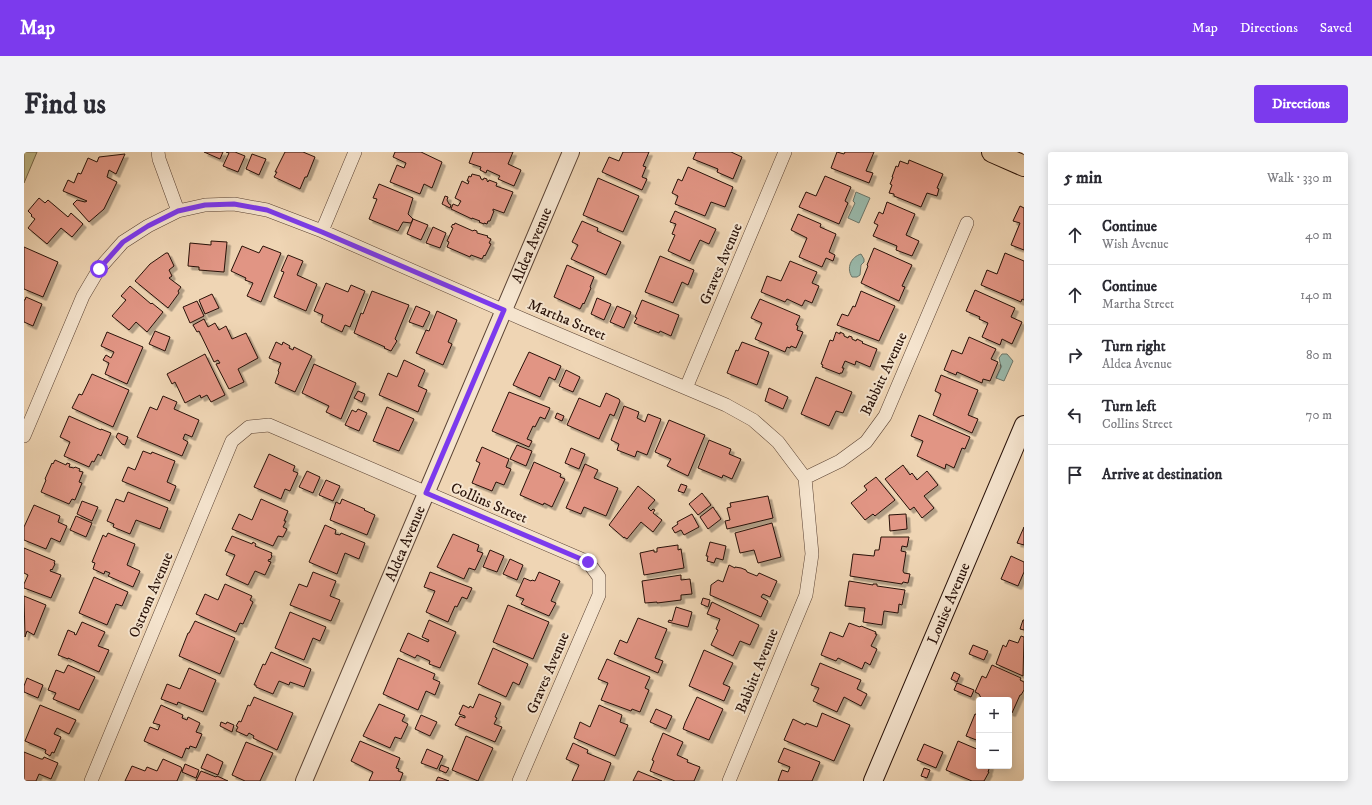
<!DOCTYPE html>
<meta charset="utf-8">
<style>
body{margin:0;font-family:"IM FELL DW Pica",serif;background:#f2f2f3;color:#2b2b33}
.controls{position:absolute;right:12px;bottom:12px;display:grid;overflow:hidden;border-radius:4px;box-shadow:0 2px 10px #0003}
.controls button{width:36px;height:36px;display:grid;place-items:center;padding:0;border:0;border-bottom:1px solid #e1e1e2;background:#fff;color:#2b2b33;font:20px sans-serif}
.stop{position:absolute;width:12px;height:12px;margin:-9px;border:3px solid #7c3aed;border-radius:50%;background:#fff}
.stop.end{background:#7c3aed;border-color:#fff;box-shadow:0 1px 4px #0008}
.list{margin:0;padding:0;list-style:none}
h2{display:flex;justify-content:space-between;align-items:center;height:52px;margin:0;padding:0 16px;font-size:17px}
h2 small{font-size:13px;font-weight:400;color:#7c7c81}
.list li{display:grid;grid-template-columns:26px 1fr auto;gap:12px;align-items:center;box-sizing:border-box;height:60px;padding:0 16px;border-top:1px solid #e1e1e2}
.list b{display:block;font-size:15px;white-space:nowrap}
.list p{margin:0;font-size:13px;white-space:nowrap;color:#7c7c81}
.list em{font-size:13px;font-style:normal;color:#7c7c81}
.icon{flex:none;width:22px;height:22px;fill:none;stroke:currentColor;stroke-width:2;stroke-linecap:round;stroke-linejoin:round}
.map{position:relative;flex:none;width:1000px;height:629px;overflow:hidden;border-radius:4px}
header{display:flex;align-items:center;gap:24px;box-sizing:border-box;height:56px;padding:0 20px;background:#7c3aed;color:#fff}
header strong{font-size:19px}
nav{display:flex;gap:22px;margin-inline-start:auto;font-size:14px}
.intro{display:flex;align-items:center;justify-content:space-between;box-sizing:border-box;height:96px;padding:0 24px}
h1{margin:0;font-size:28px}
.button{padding:10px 18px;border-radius:4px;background:#7c3aed;color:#fff;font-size:14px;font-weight:700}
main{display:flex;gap:24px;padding:0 24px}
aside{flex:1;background:#fff;border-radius:4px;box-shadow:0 2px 10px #0003}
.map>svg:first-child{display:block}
</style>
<header>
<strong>Map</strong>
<nav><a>Map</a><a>Directions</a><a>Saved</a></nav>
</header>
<div class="intro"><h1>Find us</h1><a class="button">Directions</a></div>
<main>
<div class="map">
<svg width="1000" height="629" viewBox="0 0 1000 629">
<defs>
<filter id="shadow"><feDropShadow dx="3.5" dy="3.5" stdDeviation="0" flood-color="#0004"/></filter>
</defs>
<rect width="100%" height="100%" fill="#efd5b4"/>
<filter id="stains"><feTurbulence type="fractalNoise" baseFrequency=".005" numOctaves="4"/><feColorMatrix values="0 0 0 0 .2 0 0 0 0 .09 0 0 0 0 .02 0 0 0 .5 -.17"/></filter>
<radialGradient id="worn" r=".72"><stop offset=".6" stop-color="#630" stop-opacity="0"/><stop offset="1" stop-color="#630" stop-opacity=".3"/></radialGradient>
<path fill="#c0bb89" stroke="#746648" d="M0,0H13L0,31Z"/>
<path fill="#9ab9ab" stroke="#6c766a" d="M832,40L846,46L835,71L824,66L831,51L829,49Z
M837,102L840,107V110L837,113L836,123L833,125H828C822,116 827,105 837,102Z
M978,202H983L989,209L980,229L972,226L977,215L975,206Z"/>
<path fill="#e19584" stroke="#281108" filter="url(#shadow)" d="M180,0H199L196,7Z
M202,0H211L221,4L214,20L199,14L205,1Z
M261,0H279L291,5L283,25H281L276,37L250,25L253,20H251Z
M371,0H397L418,10L408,36L400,32L396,42L366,30L373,13L380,16L382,11L369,5Z
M449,0H489L484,12L497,18L490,34L474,27L476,24L463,18L462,21L456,18L457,15L445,11Z
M599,0H625L619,14L622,15L618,25L623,27L618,38L578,20L585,5L595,9Z
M672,0H707L718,5L709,27L693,20L694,17L669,7Z
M813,0L820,2L821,0H850L842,19L849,21L845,31L807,16Z
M101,2L92,22L85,18L83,25L93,30L80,57L65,70L49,52L53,48L61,50L63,49L39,39L44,28L50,31L54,21L57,22L64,6L73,10L75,5Z
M228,2L242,7L235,23L222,17Z
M885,8L919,22L913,36L915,37L913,44L903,41L897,55L870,44V42L865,41L868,33L866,32L869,25H868L872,14L874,15L876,9L884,12Z
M664,15L709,35L701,55L687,50L681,64L651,52L654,44L648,41L654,27L658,29Z
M448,22L456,24L457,27L459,28L460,26L463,27V29L464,30L465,28L473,31L472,34L489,40L480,61L469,57V59H470L466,69H464L463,72L460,71V72L455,70L456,69L448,66V67L427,57L429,52L434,54L437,49L431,46L438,29L444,32L445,29H443L445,24L447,25Z
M801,24L827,35L821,49L824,51L815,72L775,55L782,40L792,44Z
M574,26L615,44L599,80L559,63Z
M355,32L389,46L384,62L389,67L387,71L379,70L374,79L345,67L353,47L349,46Z
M421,44L424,45L423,48L425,52L427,53L426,56L418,52Z
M15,46L21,51L24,48L44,65L47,61L59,72L48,85L37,76L23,92L4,76L11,67L7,64L8,63L4,59Z
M863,50L891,62L882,83L895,89L888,104L872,98L873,94L849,84L854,73L850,71L855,60L859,62Z
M996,54L1000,56V98L987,93L996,71L989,69Z
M651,59L692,77L685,92L676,88L666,109L644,99L651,83L648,82L652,72L646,70Z
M774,62L797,72L796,75L812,82L805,100L811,103L809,109L802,106L798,115L775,105L783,86L767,78Z
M389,67L404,73L397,88L383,82Z
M558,69L574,76L573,79L597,90L582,123L547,107L554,93L548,90Z
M431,71L449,79L450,78L453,79V81L464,84L463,85L467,87L465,91L467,92L461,104L460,103L458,107L447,103L446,105L423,95L425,90L423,89L429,76L427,75L429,72L430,73Z
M409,75L422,81L416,96L402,91Z
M187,89L203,90L200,120L175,118V115L164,114L166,91L187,93Z
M218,94L235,101L239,94L257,101L237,150L223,144L229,131L221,128L222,126L207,119Z
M0,95L34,110L19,145L0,137Z
M850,96L888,113L878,134L881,135L875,149L837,131L844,114L843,113Z
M142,101H144L150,114L145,118L148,124L145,126L157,135L154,139L155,141L144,156L111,129L126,112Z
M981,101L1000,109V148L998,147L997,150L957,133L963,118L973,122Z
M264,103L279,109L273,123L293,132L282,159L250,145L260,120L257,119Z
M636,104L670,118L664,133L658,130L649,151L621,140Z
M766,109L793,120L788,131L795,134L788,151L781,148L778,154L763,147L761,150L737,140L743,124L757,129Z
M543,113L570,125L566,135L567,136L560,152L559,151L556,157L530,145Z
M302,131L324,140L327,133L341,139L326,175L321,173L318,180L297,170L299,163L290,159Z
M106,134L127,152L128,151L139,160L123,180L112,170L105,178L88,164L102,148L97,144Z
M951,138L991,156L987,165L998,170L988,192L978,187L976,193L958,185L964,171L955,167L956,165L942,159Z
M348,139L385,153L371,187L373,189L367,199L360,196L361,195L330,181L337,161L339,162Z
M837,139L871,154L855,189L813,173L818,162L824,164L829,154L831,155Z
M188,142L195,156L181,162L175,148Z
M2,145L18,152L9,174L0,170V148H1Z
M573,146L587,152L580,168L567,162Z
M736,147L776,164L772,173L774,174L773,178L779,180L772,196L767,194L766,196L763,195L761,200L731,187L738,171L727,166Z
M618,148L655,163L647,184L636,179L635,181L610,171L613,166L611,165Z
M173,149L180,164L166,171L159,155Z
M392,154L406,160L399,175L385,170Z
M593,154L607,160L600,176L586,170Z
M413,159L433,168L424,190L428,192L419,213L392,201L402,178L405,179Z
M180,167L184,175L191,171L195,178L202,174L208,187L222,181L234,206L214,217L220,230L205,237L192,212L196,211L194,208L190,210L175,179L173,180L169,173Z
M131,179L146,185L141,199L125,192Z
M83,180L119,195L103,232L81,222L85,211L79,208L82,203L87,206L90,200L77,194Z
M812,180L816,182V180L820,182V184L824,186L825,184L828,185V187L832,189L833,187L839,190L838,191L853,197L846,215L832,209L831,213L821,209L818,216H820L818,221H816V222L798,215L799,213L797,212L806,188L809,189Z
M945,185L972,197L967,207L974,210L966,229L959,227L958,231L933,220L932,223L920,218L928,198L938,202Z
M252,190L258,193L259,190L266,194L265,196L269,198L270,195L288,204L271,240L251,231L255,220L254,219L257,211L245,206Z
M718,190L745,200L733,233L703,221L712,198L714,199Z
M505,200L537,214L531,228L525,225L516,245L489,233Z
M181,202L201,243L187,250L183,243L177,246L176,243L161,251L151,230L148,232L143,222Z
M380,208L401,218L394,234L403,238L394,260L355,243L364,221L373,225Z
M290,212L332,231L317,267L302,260L305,254L278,241Z
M542,218L556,225L549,240L535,234Z
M68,222L105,238L89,275L48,256L55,242L58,243Z
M917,223L954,238L944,263L954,267L948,281L909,263L917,242L911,239Z
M792,225L828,240L819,261L812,259L805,274L777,262Z
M745,236L764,245L759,257L741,249Z
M334,239L341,242L338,250L330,246Z
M485,240L526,256L521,267L516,265L511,275L509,274L503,287L508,289L505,295L468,279Z
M582,241L595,247L596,249L590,264L586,262L575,287L543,273L555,246L576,255Z
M139,244L153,250L150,257L175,268L168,285L161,282L159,287L164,290L158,304L113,285L126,255L133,258Z
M600,254L615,260L613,266L621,270L624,262L637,267L623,303L613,299L611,305L593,298L595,292L587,288Z
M363,255L390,267L375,299L349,289Z
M334,257L343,261L335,279L321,273L328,258L332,260Z
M533,261L540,264L538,269L531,266Z
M895,263L946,285L941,297L938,296L930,316L922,312L921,317L893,304L899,289L887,284Z
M45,264L77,278V277L87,281L77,304L74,302L70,310L68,309L65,315L40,304L46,290L36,285Z
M645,268L681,283L664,324L643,314L647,307L631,300Z
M94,281L104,285L101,293L98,292L92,285Z
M685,288L707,297L705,302L717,307L708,327L699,323L698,326L674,316Z
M493,293L508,299L502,314L486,307Z
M458,295L485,307L482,315L487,317L480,333L472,330L468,339L448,331L456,311L452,309Z
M547,296L561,302L555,317L541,311Z
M119,299L127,302L128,300L151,309L143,330L152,334L146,349L98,329L104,315L111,318Z
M245,302L271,314L269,319L274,321L266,339L261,337L257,347L230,335Z
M31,308L42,313L43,311L46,312L45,315L50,316L51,315L56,317L55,319L59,320L55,330L58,331L51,348L48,347L45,352L17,340L22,328L21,327L28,311L29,312Z
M510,310L537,322L536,325L541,327L528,355L520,351L519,353L496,343Z
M561,312L574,318L570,326L594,336L582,364L560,355L557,362L542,356Z
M879,313L886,323L888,321L893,328L903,319L914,333L900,344L910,356L898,366L890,355L886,358L861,327Z
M283,319L296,325L289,341L275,335Z
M852,325L871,348L851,364L849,362L841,368L827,351L843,338L840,334Z
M302,328L316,334L309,349L295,343Z
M657,332L663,334L660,341L654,339Z
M614,334L631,348L624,356L627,359L629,357L631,358L629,361L638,368L629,380L617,370L603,387L600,385V386L585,373Z
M104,340L144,356L136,377L112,368L106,382L89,375L90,372L83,369L92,347L100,350Z
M678,341L687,353L674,363L665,352Z
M744,344L749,366L703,377L701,369L706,368L703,356L707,355L706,351Z
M237,347L264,359L260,369H262L259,375L263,377L259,385L254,384L249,394L208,377L215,362L228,368Z
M318,347L341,357L340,358L351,363L343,383L306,368L312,350L316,352Z
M58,349L74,355L68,369L53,362Z
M10,353L36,364L34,370L43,374L36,390L27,386L22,397L0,388V375Z
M689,355L697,367L684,377L676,365Z
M668,362L675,375L660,383L657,378L651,381L648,376L654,372L653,370Z
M882,362L883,377L866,379L865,363Z
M52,364L68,371L62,385L46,378Z
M748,371L757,405L734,411L730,398L716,401L711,381Z
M301,373L312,378L311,382L316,383L317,381L341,391L335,407L321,401L313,422L285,410Z
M1000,375V393L993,391Z
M84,381L111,392L103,413L116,419L109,435L84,424L86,421L81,419L80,422L69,417L71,411L68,410L79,383L82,385Z
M429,382L455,393L453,399L459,401L451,418L445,416L440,427L413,415Z
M208,384L228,392L229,390L232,392L231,394L248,401L247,403L248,404L246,408L245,407L244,409L247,410L241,423L231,419L224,433L202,423L211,403L201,399Z
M857,385H885L883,395L878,394L877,399L882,400L879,419L880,421L886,422L884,431L879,430L878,432L826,424L829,402L850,404L851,398H855Z
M686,390L702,394L699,408L692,406L690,411L683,409L684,404H682Z
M654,393V398L657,397L660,416L620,423L616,401L630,398V400H633V396Z
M0,396L31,409L30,411L31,412L28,418L27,417L26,419L37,423L27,446L0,436V432L4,423L0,421Z
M466,398L480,404L473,420L459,415Z
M987,404L1000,410V420L994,434L977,427Z
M486,407L499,413L493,428L479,422Z
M705,413L711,416V415L717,416L722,418L723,420L733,424L735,421L753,429L746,445L739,442L737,445L744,449L737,465L686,443L687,433L694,428L699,430Z
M289,420L312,429L306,444L316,448L307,469L266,453L275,432L283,435Z
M406,420L448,436L443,447L438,445L433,455L431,454L424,470L402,460L411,439L400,435Z
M515,420L536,429L527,449L532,451L525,464L497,452L500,447L492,444L500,426L507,429L508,428L511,429Z
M657,423V428L666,427L668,442L657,443V448L633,451V450L621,451L618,429Z
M70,425L104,440L98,454L92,452L83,473L55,461Z
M825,429L849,433V432H853V434L881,438L878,453L875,452L874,461L860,459L858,473L839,470L841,456L821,454Z
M201,432L228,444L226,448L229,450L219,472L216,471L212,480L172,462L181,442L194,448Z
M0,444L22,453L10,483L3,479L1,485Z
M679,446L686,448L684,455L677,452Z
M688,450L735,473L726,493L716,489L709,504L687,493L694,478L692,477L696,467L683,462Z
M484,453L525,470L509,507L469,490Z
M652,455L668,460L664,475L644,470L645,468L648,469Z
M266,460L302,475L296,489L289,486L280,508L251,496Z
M614,466L643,477L631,506L639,509L634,521L590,502L596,488L603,491Z
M405,468L432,480L416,516L405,512L406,509L393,503L391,506L376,499L384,481L404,490L405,488L398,485Z
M999,468H1000V478L996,477Z
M171,469L211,486L196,522L155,504L164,481H165Z
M58,470L81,480L74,494L85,498L75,520L44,506V507L34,503L44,478L51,481L50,482L52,483Z
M825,471L836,475L837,474L852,480L851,482H853L847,494L853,497L846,513L841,510L838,517L814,506L812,509L797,503L806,480L819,485Z
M997,484L1000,485L999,524L972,512L979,493L982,495L985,488L994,491Z
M949,493L964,499L960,508L945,502Z
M469,496L504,512L495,533L489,530L482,545L454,532Z
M680,498L709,511L699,532L706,535L700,549L665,534Z
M247,500L287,517L280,535L266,530L265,533L255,529L249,542L232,535V533H230L239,512L241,513Z
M374,506L411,522L409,527L416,530L411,543L402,539L394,558L359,542Z
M583,507L626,525L621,536L625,538L616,560L608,557L607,559L577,548L584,531L574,527Z
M796,511L837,528L833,537L843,542L837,554L820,545L813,560L789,549L795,536L787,533Z
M44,513L71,525L55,558L29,547L32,541L24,538L32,518L40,521Z
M968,513L997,526L996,528L1000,530V538L997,543H996L988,561L985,560V548H958L955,542L951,540L958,524L962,526Z
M165,516L192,528L179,560L154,550L153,553L137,547L143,532L156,537Z
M930,520L936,523L933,530L927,527Z
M3,526L19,533L14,546L0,540V534Z
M933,531L950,538L947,545L930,538Z
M455,542L477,551L471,565L473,566L470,572L478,575L471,590L431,573L436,564L441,566V564L435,562L439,553L445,556L446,554L449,556Z
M230,545L269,561L253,598L229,586L230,584L225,581L223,584L212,579L214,575L212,574L215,569L217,570L224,553L226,554Z
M673,545L699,557L685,588L659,577L661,571Z
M355,552L381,563L378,569L384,572L377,587L371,585L366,596L339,584Z
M16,553L52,568L45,582L33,576L30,582L37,585L30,601L28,600L26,604L21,601L22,598L1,589Z
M137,553L159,563L158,566L163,568L164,565L176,571L172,580L178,582L172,596L166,594L165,597L162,596L158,606L120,589L126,575L134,578L136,573L129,571Z
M575,553L598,563L596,570L604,573L591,604L550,586L556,570L566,575Z
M632,557L648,564L642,577L626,570Z
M798,561L826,573L810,609L760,588L769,567L781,573L782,571L793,575Z
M951,562L955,563V589L942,584Z
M397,563L413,570L406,584L391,577Z
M197,570L202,572L203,570L210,573L208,580L196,574Z
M639,581L659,590L653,603L664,608L663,610L676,615L670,629H651L626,619L630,609L628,608Z
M442,584L469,596L454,629L428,618Z
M336,589L376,606L372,616L375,617L374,619L379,621L376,629H345L349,620L327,609Z
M934,589L955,598V614H966L964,620H965L960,629H948L922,618Z
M222,590L249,601L236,629H221L208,623Z
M549,591L564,598L563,601L587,611L580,629H548L555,613L542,607Z
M900,592L919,600L912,616L893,608Z
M760,596L796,610L788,629H754L758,618L764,620L766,615L754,610Z
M403,597L419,604L413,617L397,611Z
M0,600L17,607H19L20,605L34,611L27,627L15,622L12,629H0Z
M183,602L199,610L194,623L177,616Z
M139,607L157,615L158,617L153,629H101L108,614L121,619L123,615L133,619Z
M161,612L175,618L172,626L158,620Z
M417,613L425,616L422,621L415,618Z
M900,616L906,618L903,626L897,624Z
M177,619L192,625L193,624L204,629H172Z
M614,619L638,629H609Z
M414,625L425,629H412Z"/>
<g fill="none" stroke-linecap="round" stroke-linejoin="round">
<defs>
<path id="minor" d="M154,59L181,53L210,52L243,58L298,79L501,168L702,253L729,268L754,290L781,326
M298,79L331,0
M662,236L761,0
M0,284L59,144L75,117L99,90L124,74L154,59L135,7L134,0
M67,629L208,289L225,275L245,273L564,410L575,425V443L495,629
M705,629L782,443L788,402L781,326L816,309L842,290L861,264L943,71"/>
<g id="tertiary">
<path id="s1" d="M280,629L547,0"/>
</g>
<g id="secondary">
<path id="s2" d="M849,629L1000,273"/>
</g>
<path id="primary" d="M968,0L1000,14"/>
</defs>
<use href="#minor" stroke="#5a4233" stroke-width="14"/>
<use href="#tertiary" stroke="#5a4233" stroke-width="18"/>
<use href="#secondary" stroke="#281108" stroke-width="20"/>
<use href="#primary" stroke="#281108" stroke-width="22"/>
<use href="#minor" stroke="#f5e4ce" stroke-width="13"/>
<use href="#tertiary" stroke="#f5e4ce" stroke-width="16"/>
<use href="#secondary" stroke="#f5e4ce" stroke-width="18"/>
<use href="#primary" stroke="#efd5b4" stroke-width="20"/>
</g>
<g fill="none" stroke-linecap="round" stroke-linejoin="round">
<path stroke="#7c3aed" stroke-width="5" d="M75,117L99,90L124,74L154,59L181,53L210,52L243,58L298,80L480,158L402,341L564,410"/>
</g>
<g text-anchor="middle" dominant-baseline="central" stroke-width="4" stroke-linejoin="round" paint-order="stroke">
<g font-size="15" fill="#281108" stroke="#f5e4ce">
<text stroke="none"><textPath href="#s1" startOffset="582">Aldea Avenue</textPath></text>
<text transform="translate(697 112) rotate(-67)">Graves Avenue</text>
<text transform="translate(543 168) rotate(23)">Martha Street</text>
<text transform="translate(860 222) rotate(-65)">Babbitt Avenue</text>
<text transform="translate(465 351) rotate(23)">Collins Street</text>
<text stroke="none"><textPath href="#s1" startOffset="258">Aldea Avenue</textPath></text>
<text transform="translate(127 443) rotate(-67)">Ostrom Avenue</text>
<text stroke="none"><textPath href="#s2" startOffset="193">Louise Avenue</textPath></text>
<text transform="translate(733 519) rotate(-68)">Babbitt Avenue</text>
<text transform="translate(524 521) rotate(-67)">Graves Avenue</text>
</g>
</g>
<rect width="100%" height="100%" filter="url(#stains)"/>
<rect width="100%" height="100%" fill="url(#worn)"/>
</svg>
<div class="controls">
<button>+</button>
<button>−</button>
</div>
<div class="stop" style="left:75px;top:117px"></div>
<div class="stop end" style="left:564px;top:410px"></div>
</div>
<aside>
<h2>5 min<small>Walk · 330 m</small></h2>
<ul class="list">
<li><svg class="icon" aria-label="ahead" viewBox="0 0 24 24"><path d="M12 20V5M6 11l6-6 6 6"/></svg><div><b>Continue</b><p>Wish Avenue</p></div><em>40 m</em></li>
<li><svg class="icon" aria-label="ahead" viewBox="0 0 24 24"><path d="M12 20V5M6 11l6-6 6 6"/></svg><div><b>Continue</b><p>Martha Street</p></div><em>140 m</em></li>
<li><svg class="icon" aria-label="right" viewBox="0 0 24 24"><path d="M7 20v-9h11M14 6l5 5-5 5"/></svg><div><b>Turn right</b><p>Aldea Avenue</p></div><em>80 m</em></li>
<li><svg class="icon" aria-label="left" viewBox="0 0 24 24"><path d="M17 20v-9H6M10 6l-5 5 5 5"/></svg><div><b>Turn left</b><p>Collins Street</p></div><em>70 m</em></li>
<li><svg class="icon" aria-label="arrive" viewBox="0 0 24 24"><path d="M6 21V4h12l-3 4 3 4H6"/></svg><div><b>Arrive at destination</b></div></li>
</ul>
</aside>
</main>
